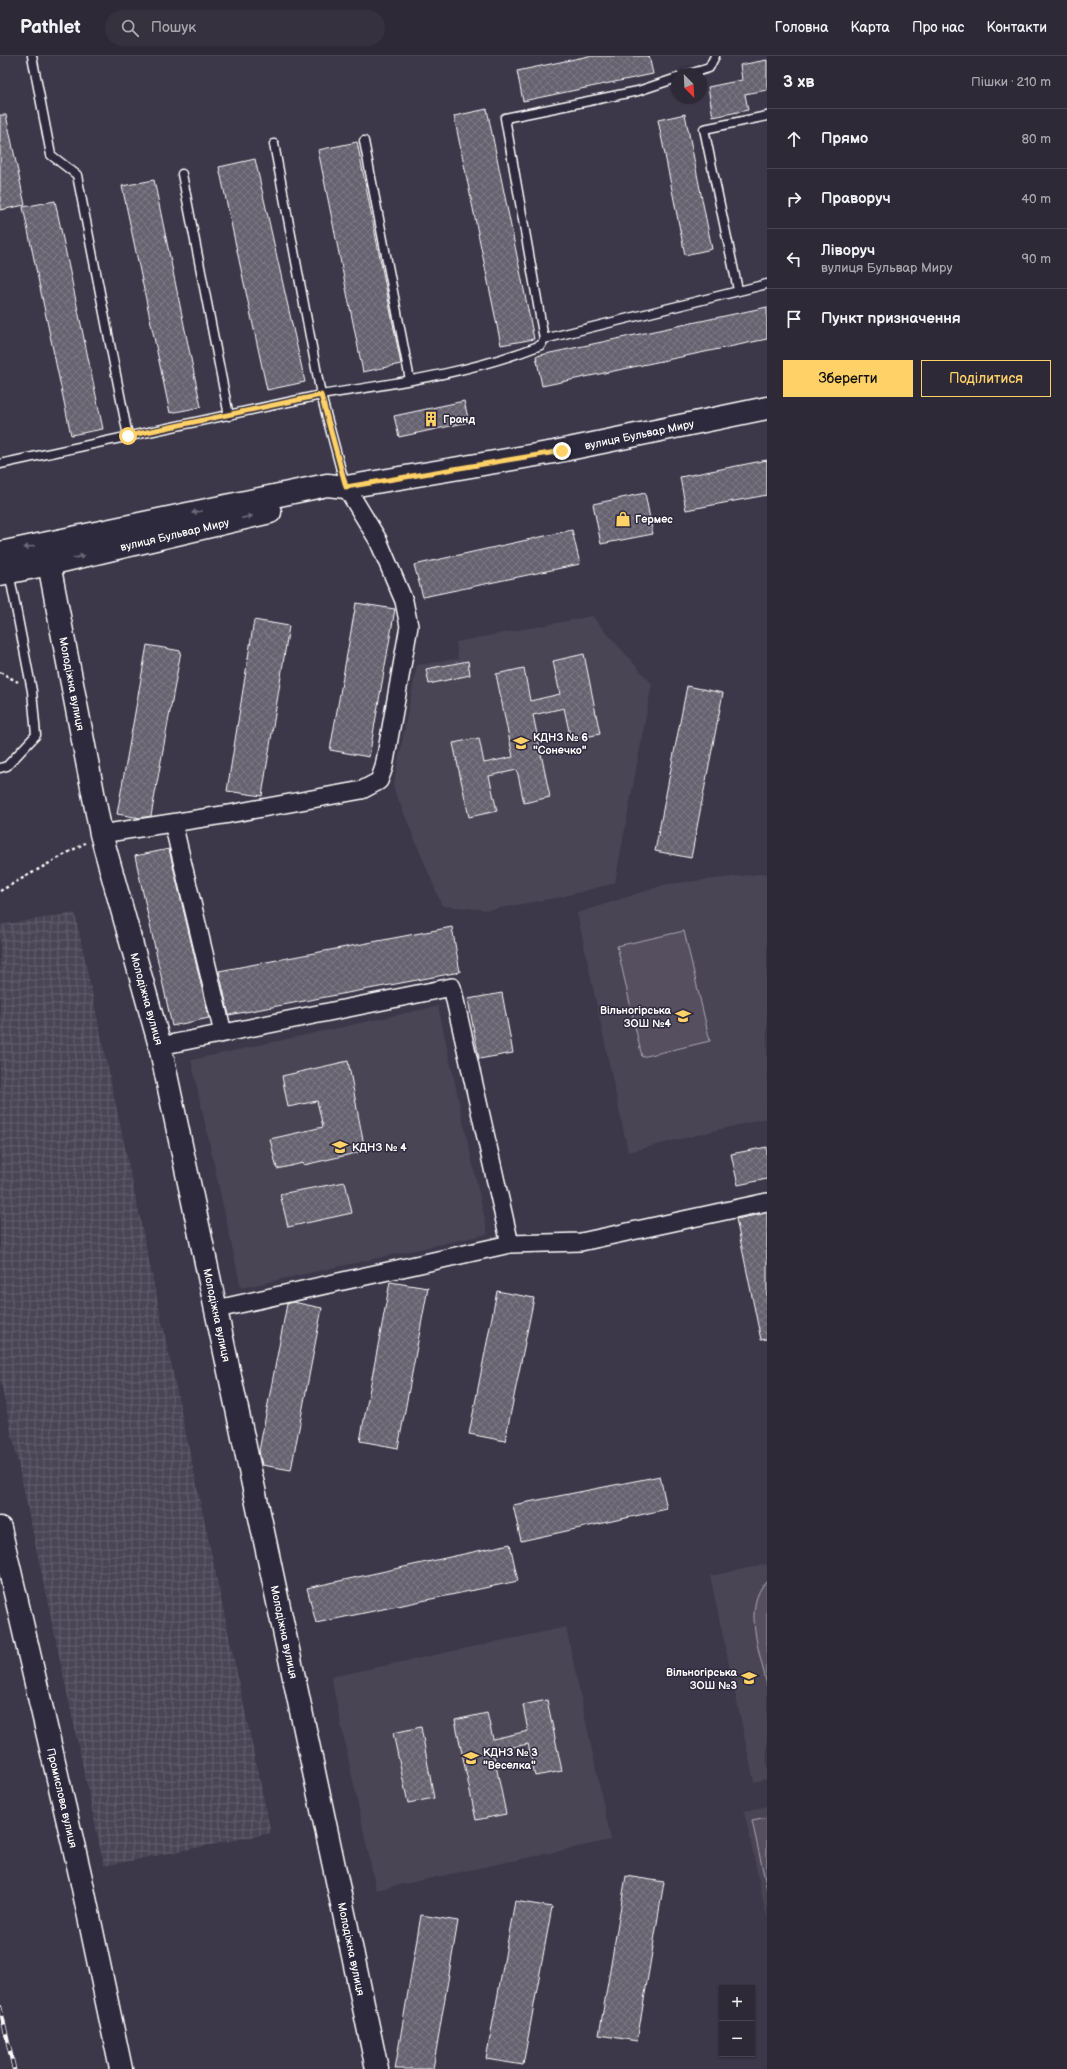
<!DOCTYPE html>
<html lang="uk">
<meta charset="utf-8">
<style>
body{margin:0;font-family:"Balsamiq Sans",sans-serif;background:#35313f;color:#f1f3f6}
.controls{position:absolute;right:12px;bottom:12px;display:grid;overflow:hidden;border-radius:0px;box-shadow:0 1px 3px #0004}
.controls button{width:36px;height:36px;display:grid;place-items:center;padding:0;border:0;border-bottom:1px solid #484552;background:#2d2937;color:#f1f3f6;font:20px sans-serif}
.compass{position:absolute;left:671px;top:12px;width:36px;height:36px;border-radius:50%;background:#2d2937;box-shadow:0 1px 3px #0004;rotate:156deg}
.stop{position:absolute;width:12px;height:12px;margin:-9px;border:3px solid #ffd166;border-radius:50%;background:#fff}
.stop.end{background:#ffd166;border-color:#fff;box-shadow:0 1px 4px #0008}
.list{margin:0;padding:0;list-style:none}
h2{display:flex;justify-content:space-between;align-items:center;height:52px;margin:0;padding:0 16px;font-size:17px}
h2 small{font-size:13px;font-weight:400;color:#a7a6ad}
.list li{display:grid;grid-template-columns:26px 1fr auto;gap:12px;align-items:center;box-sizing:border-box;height:60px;padding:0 16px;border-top:1px solid #484552}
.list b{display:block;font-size:15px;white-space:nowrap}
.list p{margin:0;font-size:13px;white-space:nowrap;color:#a7a6ad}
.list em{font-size:13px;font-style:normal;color:#a7a6ad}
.actions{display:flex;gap:8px;padding:12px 16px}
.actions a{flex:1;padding:9px 0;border:1px solid #ffd166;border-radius:0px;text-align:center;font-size:14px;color:#ffd166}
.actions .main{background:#ffd166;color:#111}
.icon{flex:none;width:22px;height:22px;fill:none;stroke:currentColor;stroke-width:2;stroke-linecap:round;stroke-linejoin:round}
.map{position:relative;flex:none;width:767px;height:2013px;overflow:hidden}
header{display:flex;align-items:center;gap:24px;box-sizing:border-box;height:56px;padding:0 20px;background:#2d2937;border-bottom:1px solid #484552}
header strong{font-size:19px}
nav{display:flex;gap:22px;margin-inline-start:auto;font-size:14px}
.search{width:280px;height:36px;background:#35313f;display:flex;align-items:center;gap:10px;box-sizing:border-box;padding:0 14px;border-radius:22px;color:#a7a6ad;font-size:15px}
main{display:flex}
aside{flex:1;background:#2d2937}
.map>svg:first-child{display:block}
</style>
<header>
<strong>Pathlet</strong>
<div class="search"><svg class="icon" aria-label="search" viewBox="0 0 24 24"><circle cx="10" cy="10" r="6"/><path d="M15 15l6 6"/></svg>Пошук</div>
<nav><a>Головна</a><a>Карта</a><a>Про нас</a><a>Контакти</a></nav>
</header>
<main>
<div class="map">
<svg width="767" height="2013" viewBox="0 0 767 2013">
<defs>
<pattern id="industrial-grid" width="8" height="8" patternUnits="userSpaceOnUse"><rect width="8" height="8" fill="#494455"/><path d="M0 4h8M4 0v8" fill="none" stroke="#64606e"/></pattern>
<pattern id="building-cross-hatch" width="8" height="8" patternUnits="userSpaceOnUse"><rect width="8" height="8" fill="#666270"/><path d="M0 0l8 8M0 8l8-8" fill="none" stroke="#7d7a85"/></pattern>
</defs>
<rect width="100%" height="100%" fill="#3c3749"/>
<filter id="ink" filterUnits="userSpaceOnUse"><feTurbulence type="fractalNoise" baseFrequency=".025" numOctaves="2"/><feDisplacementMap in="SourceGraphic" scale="8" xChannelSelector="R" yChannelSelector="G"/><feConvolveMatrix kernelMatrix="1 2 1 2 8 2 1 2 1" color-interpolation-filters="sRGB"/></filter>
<g filter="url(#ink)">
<path fill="#494455" d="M592,560L652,628L615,827L561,841L490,854L442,850L393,731L417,609L458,603L456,586Z
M767,817V1062L628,1096L577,857L667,828Z
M438,950L488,1178L241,1232L191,1004Z
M767,1508V1723L754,1726L710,1520Z
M566,1571L611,1784L376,1834L331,1621Z
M767,1750V1863L744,1755Z"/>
<path fill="url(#industrial-grid)" d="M75,857L271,1777L104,1810L0,1323V869Z"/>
<path fill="#555060" stroke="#aaa8b0" d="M684,875L710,985L642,1001L617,890Z
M767,1525V1630C761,1599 741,1550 767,1525Z
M767,1762V1833L752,1765Z"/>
<path fill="url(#building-cross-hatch)" stroke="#fff" d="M589,0H649L653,18L523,45L517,15Z
M767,4V34L745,38L748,54L713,61L708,31L742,24L740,9Z
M487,53L534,283L501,289L454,60Z
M685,58L712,193L685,199L658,64Z
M0,59H6L25,149L0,154Z
M357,86L401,308L363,316L318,94Z
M255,103L305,326L267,334L219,111Z
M154,124L201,351L170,357L122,130Z
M55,145L103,373L71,379L23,151Z
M767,251V283L542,330L536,300Z
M464,345L469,366L399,381L394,360Z
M767,404V439L686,454L680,421Z
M645,437L653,478L601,488L593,448Z
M572,474L580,508L423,541L414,509Z
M356,547L395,553L369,701L330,694Z
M254,564L289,570L262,740L227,735Z
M147,589L181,595L151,760L140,762L117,758Z
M584,598L600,678L571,684L564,652L533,659L550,741L524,747L517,714L489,720L497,755L469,761L453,687L479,682L484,707L513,701L496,618L524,612L530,645L560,638L553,605Z
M468,605L470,619L429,628L426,613Z
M687,630L723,637L691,802L655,795Z
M169,793L209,962L172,970L135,800Z
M452,871L460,916L229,959L219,915Z
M502,937L513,997L479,1003L468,943Z
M348,1005L365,1095L304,1109L303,1107L277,1113L270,1083L323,1071L317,1045L288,1051L282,1020Z
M767,1091V1123L738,1129L731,1098Z
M345,1126L352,1157L288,1171L280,1138Z
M767,1157V1283L761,1284L736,1163Z
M390,1226L428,1232L398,1392L360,1385Z
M497,1235L534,1242L505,1385L469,1378Z
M293,1246L322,1252L291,1414L262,1409L259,1395L287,1248Z
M660,1420L667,1453L521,1485L513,1449Z
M510,1488L518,1525L316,1567L307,1532Z
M547,1644L562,1715L535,1720L528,1688L493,1695L506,1758L476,1764L455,1664L487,1657L493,1683L528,1675L523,1649Z
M421,1671L434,1742L408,1747L393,1677Z
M626,1820L664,1826L637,1985L599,1979Z
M515,1845L552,1851L523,2009L486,2003Z
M421,1859L458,1865L433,2013H395Z"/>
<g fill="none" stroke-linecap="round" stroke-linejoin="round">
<defs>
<path id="lane" d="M32,0L51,99L77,119L128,380
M689,18L709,12L715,0
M364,85L410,324
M274,88L321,339C396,327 471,317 541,289L544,283L767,228
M182,118L229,360
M738,234L704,73L767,60
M544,283L505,62L638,35L677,22
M0,408L321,339L345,429
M0,712L7,710L36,679L32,635L9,516"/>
<path id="street" d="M173,767L223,977
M101,778L229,758L362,734L379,725L384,711L409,570L404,545L378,484L346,431
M160,990L452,931L510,1188
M217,1253L510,1188L581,1186L767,1146"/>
<g id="secondary">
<path id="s1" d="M0,497L327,429L346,431L554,396L767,352"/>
<path id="s2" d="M49,508L101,778L160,990L377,2013"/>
<path id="s3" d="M0,518L49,508L270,456"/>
<path id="s4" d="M0,1472L80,1818L121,2013"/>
</g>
</defs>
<use href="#lane" stroke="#fff" stroke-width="11"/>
<use href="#street" stroke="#fff" stroke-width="20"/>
<use href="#secondary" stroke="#fff" stroke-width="25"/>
<path stroke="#fff" stroke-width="2.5" stroke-dasharray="3 3" stroke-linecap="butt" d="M0,616L18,626
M0,835L85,787"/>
<use href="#lane" stroke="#2f2a3d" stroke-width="8"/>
<use href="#street" stroke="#2f2a3d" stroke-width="17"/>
<use href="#secondary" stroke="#2f2a3d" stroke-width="22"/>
<defs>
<path id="rail" d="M0,1951L14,2013"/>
</defs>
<use href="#rail" stroke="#fff" stroke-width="4.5"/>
<use href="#rail" stroke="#2f2a3d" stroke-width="3" stroke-dasharray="9" stroke-linecap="butt"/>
</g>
<defs><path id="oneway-solid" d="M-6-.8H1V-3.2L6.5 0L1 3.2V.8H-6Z"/></defs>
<g fill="#6d6a77">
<use href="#oneway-solid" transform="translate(197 456) rotate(168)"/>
<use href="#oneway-solid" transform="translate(247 461) rotate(-13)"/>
<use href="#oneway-solid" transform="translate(29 491) rotate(168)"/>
<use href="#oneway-solid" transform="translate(79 501) rotate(-13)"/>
</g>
</g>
<g fill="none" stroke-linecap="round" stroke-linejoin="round" filter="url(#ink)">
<path stroke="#ffd166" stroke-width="5" d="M128,380L321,339L346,431L562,395"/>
</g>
<defs>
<symbol id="building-bare" viewBox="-9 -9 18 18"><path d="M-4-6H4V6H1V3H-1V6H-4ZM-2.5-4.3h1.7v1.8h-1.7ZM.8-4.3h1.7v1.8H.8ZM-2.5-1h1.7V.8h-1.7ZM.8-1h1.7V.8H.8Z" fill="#ffd166" stroke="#2f2a3d" stroke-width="2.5" paint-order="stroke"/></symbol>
<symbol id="shop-bare" viewBox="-9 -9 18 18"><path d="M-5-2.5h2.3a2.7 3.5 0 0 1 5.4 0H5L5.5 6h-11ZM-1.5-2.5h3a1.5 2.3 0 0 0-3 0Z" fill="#ffd166" stroke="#2f2a3d" stroke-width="2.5" paint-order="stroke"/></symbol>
<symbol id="school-bare" viewBox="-9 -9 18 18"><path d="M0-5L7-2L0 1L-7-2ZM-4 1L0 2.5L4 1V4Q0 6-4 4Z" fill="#ffd166" stroke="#2f2a3d" stroke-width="2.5" paint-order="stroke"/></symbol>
</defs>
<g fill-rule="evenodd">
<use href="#building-bare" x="420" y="352" width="22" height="22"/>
<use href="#shop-bare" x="612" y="452" width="22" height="22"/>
<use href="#school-bare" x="510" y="676" width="22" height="22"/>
<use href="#school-bare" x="672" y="949" width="22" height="22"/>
<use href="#school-bare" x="329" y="1080" width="22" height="22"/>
<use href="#school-bare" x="738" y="1611" width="22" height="22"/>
<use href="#school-bare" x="460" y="1691" width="22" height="22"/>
</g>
<g text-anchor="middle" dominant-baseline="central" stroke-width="3" stroke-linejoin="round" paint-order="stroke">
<g font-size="11" font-weight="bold" fill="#fff" stroke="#2f2a3d" text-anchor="start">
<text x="443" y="363">Гранд</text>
<text x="635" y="463">Гермес</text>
<text x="533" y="681">КДНЗ № 6<tspan x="533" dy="13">"Сонечко"</tspan></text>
<text x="671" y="954" text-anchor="end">Вільногірська<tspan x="671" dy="13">ЗОШ №4</tspan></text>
<text x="352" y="1091">КДНЗ № 4</text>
<text x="737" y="1616" text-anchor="end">Вільногірська<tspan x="737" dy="13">ЗОШ №3</tspan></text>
<text x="483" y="1696">КДНЗ № 3<tspan x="483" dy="13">"Веселка"</tspan></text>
</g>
<g font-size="11" fill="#fff" stroke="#2f2a3d">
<text stroke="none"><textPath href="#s1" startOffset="651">вулиця Бульвар Миру</textPath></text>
<text stroke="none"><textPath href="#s3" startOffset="179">вулиця Бульвар Миру</textPath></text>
<text stroke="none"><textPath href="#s2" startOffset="122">Молодіжна вулиця</textPath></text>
<text stroke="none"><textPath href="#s2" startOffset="446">Молодіжна вулиця</textPath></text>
<text stroke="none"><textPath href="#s2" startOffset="770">Молодіжна вулиця</textPath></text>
<text stroke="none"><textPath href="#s2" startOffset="1094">Молодіжна вулиця</textPath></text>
<text stroke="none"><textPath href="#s4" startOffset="277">Промислова вулиця</textPath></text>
<text stroke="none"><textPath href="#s2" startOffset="1418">Молодіжна вулиця</textPath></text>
</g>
</g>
</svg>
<div class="controls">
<button>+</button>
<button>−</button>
</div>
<svg class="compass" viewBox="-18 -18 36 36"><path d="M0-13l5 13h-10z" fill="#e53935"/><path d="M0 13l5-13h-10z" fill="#a7a6ad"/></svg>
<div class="stop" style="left:128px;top:380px"></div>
<div class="stop end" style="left:562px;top:395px"></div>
</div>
<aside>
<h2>3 хв<small>Пішки · 210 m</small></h2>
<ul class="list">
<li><svg class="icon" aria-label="ahead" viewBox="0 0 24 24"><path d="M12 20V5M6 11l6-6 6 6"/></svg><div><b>Прямо</b></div><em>80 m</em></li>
<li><svg class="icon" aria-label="right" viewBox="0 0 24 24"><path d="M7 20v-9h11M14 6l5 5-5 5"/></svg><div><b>Праворуч</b></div><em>40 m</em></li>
<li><svg class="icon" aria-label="left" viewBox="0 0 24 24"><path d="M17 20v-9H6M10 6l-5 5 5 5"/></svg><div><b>Ліворуч</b><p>вулиця Бульвар Миру</p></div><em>90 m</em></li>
<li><svg class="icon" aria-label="arrive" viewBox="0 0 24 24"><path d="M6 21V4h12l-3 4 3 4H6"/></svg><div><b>Пункт призначення</b></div></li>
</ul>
<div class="actions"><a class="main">Зберегти</a><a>Поділитися</a></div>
</aside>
</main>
